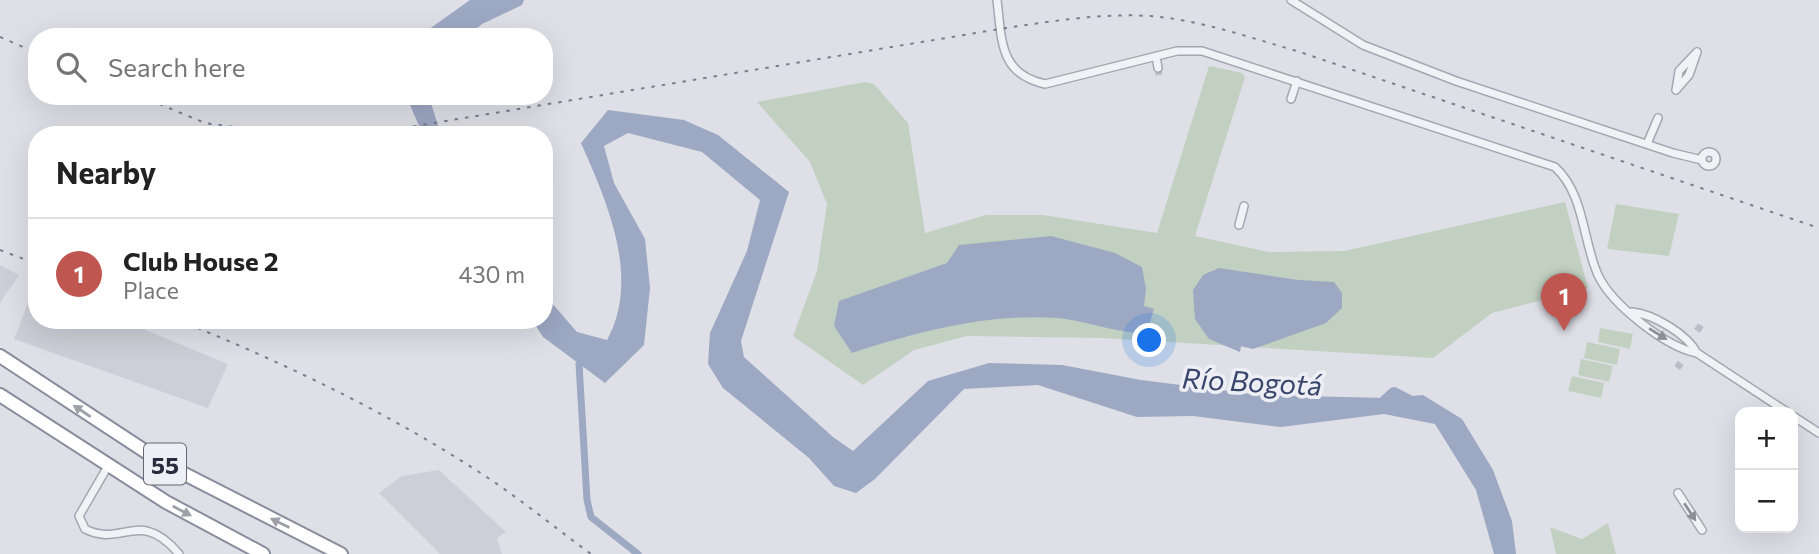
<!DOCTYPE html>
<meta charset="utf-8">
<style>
body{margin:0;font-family:Commissioner,sans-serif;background:#f2f2f2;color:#222}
.controls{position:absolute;right:21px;bottom:21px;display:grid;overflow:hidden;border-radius:14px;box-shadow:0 7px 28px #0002}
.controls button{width:63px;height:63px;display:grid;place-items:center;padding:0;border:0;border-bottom:2px solid #e0e0e0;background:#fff;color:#222;font:35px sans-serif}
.you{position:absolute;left:1150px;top:341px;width:24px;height:24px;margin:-18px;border:5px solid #fff;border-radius:50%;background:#1a73e8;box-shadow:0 0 0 10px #1a73e833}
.badge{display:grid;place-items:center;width:46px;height:46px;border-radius:50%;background:#c05650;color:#fff;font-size:23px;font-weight:700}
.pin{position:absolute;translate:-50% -58px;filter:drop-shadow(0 2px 4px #0008)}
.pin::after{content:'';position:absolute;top:37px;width:24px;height:21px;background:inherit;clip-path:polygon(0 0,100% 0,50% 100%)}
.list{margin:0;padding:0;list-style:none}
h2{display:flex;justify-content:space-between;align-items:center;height:91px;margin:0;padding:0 28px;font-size:30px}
h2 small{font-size:23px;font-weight:400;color:#767676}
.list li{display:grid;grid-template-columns:46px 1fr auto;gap:21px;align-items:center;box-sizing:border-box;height:112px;padding:0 28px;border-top:2px solid #e0e0e0}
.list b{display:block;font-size:26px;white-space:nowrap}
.list p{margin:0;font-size:23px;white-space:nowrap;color:#767676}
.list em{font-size:23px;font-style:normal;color:#767676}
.icon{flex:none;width:38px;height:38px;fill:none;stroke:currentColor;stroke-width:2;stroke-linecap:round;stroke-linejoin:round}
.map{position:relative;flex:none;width:1819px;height:554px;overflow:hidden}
.search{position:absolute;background:#fff;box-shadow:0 7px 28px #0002;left:28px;top:28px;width:525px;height:77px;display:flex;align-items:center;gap:18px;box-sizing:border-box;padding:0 24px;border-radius:28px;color:#767676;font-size:26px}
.panel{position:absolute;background:#fff;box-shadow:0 7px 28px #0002;left:28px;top:126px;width:525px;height:203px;border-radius:28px}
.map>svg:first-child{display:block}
</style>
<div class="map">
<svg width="1819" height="554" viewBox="0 0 1819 554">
<rect width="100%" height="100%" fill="#dfe0e7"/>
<path fill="#cdcfd8" d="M0,265L19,275L0,303Z
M35,285L37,320H121L228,364L208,408L14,339Z
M439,470L506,532L497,538L502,554H440L379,493L402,476Z"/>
<path fill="#c2d0c1" d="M1209,66L1242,73L1245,77L1195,236L1269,252L1344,251L1565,202L1588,288L1492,313L1433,358L1102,338L967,336L914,350L863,385L793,336L817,271L827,204L810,162L757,102L865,82L874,84L908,123L925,233L986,215H1043L1157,233Z
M1616,204L1679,214L1669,256L1607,249Z
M1600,328L1633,334L1630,349L1598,342Z
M1587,342L1620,349L1617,365L1584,358Z
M1581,359L1613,366L1609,382L1578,375Z
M1572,376L1604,383L1601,398L1568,391Z
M1608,523L1616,554H1556L1550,527L1582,539Z"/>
<path fill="#9da8c3" d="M470,0H524L522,5L482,24L467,37H418Z
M406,96H433L431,103L441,135H423Z
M608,110L684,120L718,135L789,192L741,341L744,357L833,437L853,451L928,381L989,363L1062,365L1141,380L1260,395L1386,398L1423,395L1462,419L1493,470L1512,521L1516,554H1494L1476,490L1435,424L1384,414L1281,427L1193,416L1137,417L1038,385L964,389L875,479L856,493L834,486L809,458L723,388L708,364L710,333L747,251L760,200L702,152L628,133L604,146L614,183L645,239L650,288L644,345L605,383L543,337L532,320H544V294L577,332L607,340C641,278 607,202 581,143Z
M1051,236L1115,253L1142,267L1146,289L1144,306L1154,309L1147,333C1117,334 1088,321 1058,318C989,313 917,332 852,353L834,326L839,301L947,263L959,245Z
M1219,268L1298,280L1334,282L1342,293V308L1326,323L1253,349L1241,346L1240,352L1209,339L1195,319L1193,290L1203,275Z"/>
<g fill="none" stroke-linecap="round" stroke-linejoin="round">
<path stroke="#9da8c3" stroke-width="7" d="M579,364L587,500L591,517L638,554"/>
<path stroke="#9da8c3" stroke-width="12" d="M1378,408L1394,393L1415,404"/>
<path stroke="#bbbcc5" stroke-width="7" stroke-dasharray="7 3.5" stroke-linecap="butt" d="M1158,68L1159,75
M1697,331L1701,325
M1677,368L1681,363"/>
<defs>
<path id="minor" d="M997,0C1002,40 999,74 1045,84L1177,51H1202L1555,167C1585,195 1582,239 1598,275C1612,305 1666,347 1697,353L1787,412
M1291,0L1363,45L1456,81L1673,153L1702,160
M1156,56L1158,68
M1676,90L1679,71L1697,52
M1676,90L1689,75L1697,52
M1291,99L1297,81
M1647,144L1658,118
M1702 159a7 7 0 1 1 14 0a7 7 0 1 1-14 0Z
M1239,225L1244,206
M1632,312C1653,314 1687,334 1697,353
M1793,416L1819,433
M108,466L79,516L85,529C122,548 140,507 179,554
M1678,493L1702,530"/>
<path id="trunk" d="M0,356L163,463L341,554
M0,395L166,502L263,554"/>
</defs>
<use href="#minor" stroke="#a5a6b0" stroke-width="10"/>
<use href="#trunk" stroke="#888c9c" stroke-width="16"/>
<use href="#minor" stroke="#f1f2f5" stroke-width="7"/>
<use href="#trunk" stroke="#fff" stroke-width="12"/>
<path stroke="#7a7e8f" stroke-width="2" stroke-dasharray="3.5 7" stroke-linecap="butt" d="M0,37L37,53
M140,96L205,123L291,135
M319,135L416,126L1006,28C1054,21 1101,13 1150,16C1201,20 1251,38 1300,52L1819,228
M0,250L37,264
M178,320C282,362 385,411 479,472C518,497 554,527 591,554"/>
</g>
<defs><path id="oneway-solid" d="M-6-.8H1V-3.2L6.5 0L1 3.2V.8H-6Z" transform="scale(1.75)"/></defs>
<g fill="#8d8f98">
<use href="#oneway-solid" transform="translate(1658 334) rotate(32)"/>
<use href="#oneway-solid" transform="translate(1690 512) rotate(57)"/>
</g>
<g fill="#9fa0a7">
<use href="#oneway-solid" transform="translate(82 411) rotate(-146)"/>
<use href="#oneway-solid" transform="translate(182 511) rotate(28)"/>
<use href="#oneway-solid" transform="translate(280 523) rotate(-154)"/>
</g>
<g text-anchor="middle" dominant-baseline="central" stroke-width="7" stroke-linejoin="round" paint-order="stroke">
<rect fill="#eeeff4" stroke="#646673" stroke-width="2" x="144" y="443.5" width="42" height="41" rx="5"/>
<g font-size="24" font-weight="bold" fill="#292c3c">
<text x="165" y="464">55</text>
</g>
<g font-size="28" font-style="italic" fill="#38456c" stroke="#eeeff4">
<text transform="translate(1252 381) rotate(3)">Río Bogotá</text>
</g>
</g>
</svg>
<div class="controls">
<button>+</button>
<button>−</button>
</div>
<div class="you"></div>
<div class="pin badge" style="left:1564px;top:331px">1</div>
<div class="search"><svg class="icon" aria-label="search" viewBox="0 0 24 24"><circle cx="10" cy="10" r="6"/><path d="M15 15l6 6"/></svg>Search here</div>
<section class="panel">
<h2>Nearby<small></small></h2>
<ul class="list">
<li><span class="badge">1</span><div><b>Club House 2</b><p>Place</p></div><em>430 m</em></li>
</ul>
</section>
</div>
